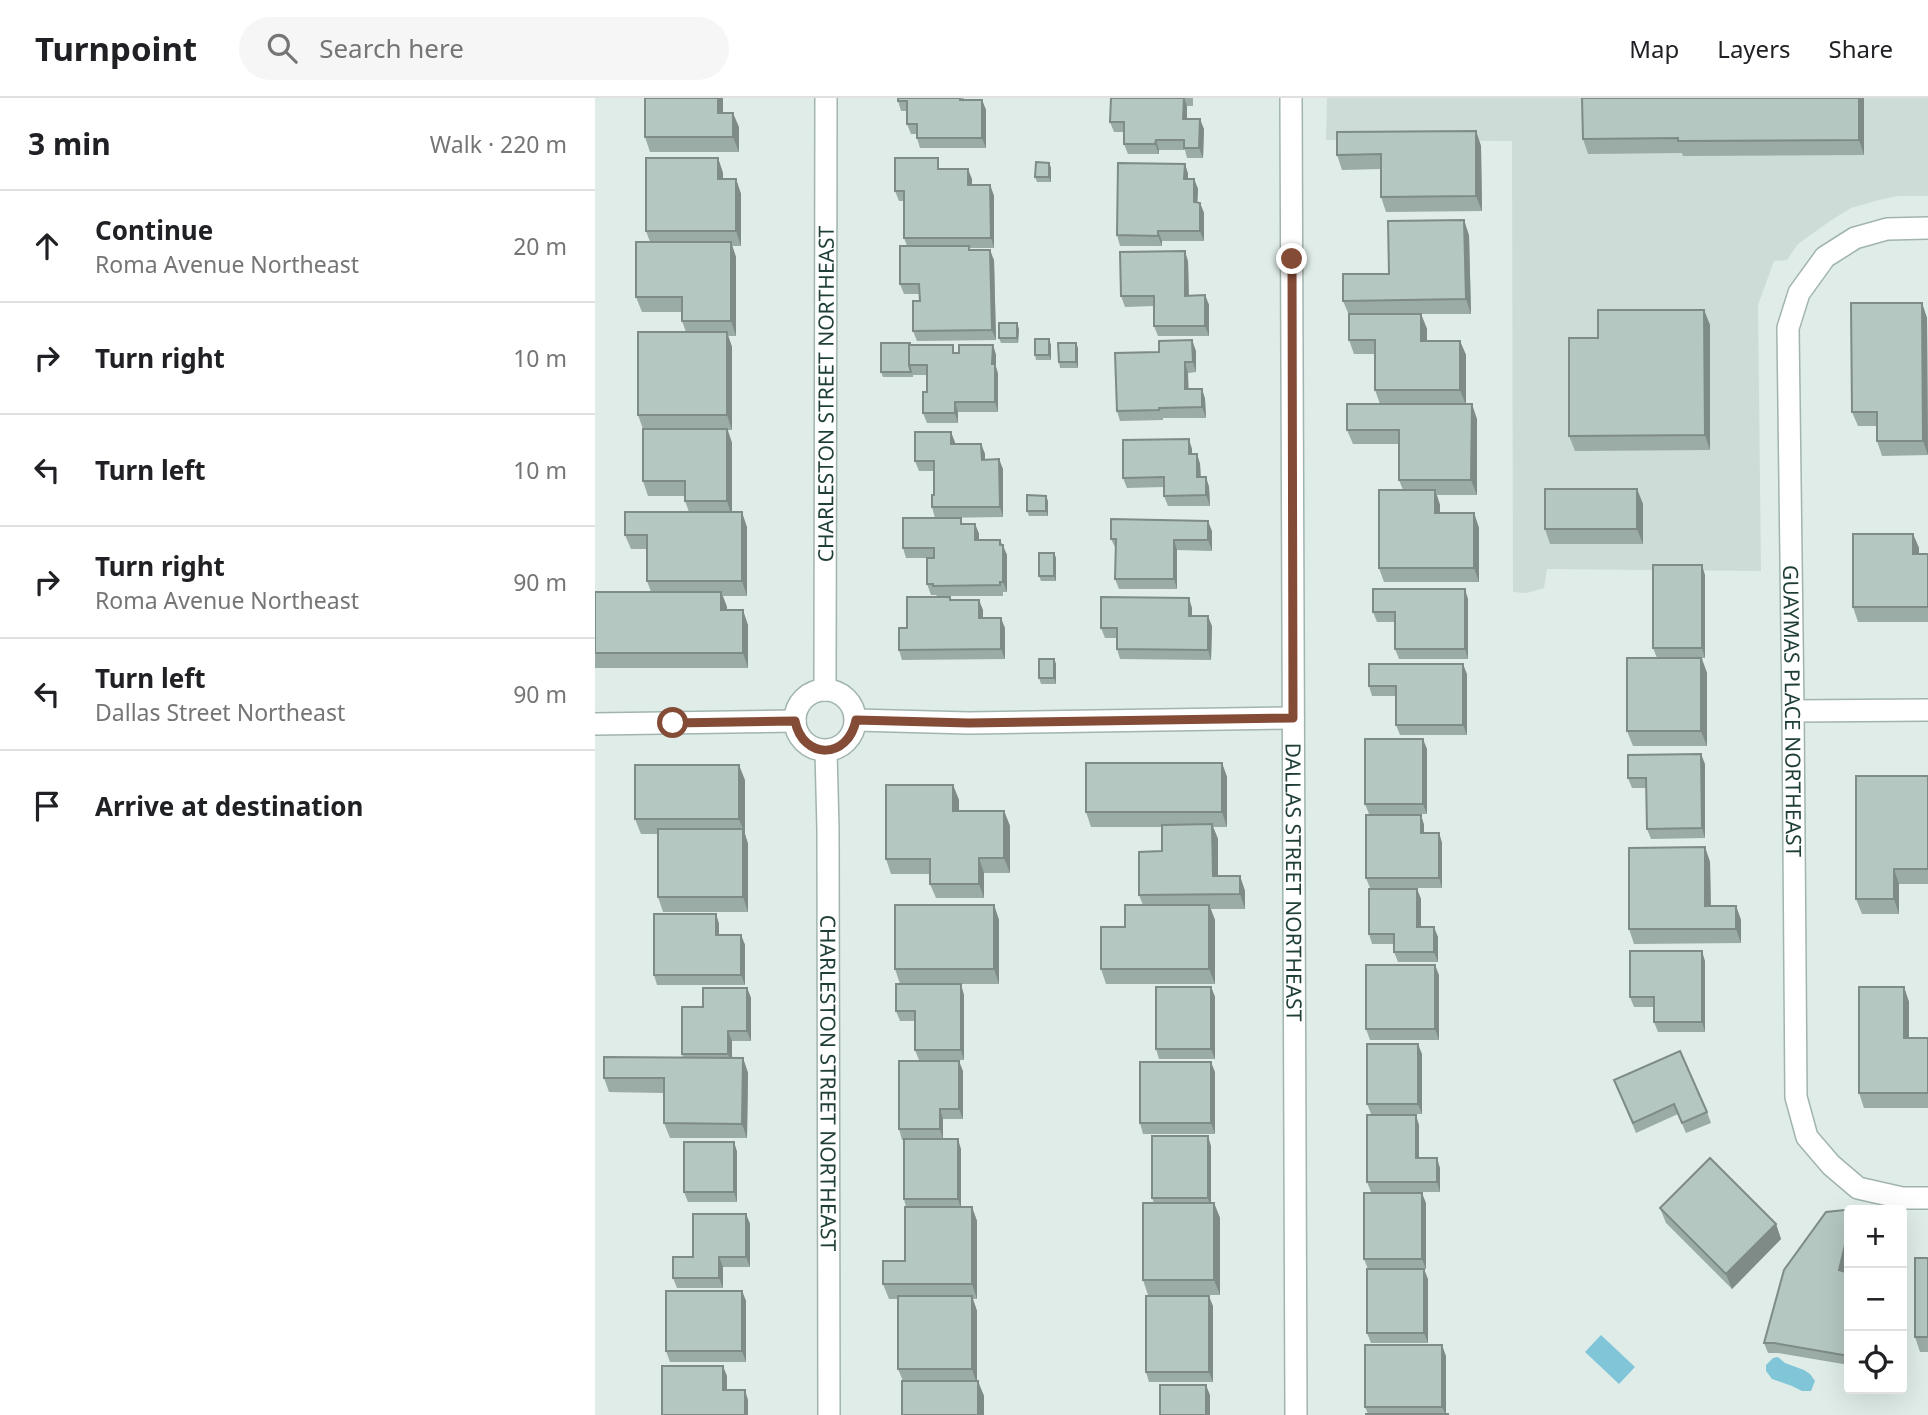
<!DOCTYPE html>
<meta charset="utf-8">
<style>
body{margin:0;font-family:"Noto Sans",sans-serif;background:#f6f6f6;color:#202124}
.controls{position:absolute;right:21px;bottom:21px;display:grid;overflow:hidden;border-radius:7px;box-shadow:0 7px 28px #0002}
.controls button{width:63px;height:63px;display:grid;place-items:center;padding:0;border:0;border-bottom:2px solid #e0e0e0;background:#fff;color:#202124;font:35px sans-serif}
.stop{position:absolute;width:21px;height:21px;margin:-16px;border:5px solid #844c36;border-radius:50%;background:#fff}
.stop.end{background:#844c36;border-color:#fff;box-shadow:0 2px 7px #0008}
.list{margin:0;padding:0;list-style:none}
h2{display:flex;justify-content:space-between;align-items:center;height:91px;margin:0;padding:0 28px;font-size:30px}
h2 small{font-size:23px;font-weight:400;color:#757577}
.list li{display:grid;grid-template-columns:46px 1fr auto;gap:21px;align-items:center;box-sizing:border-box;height:112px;padding:0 28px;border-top:2px solid #e0e0e0}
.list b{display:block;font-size:26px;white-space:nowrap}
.list p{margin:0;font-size:23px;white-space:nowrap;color:#757577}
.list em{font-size:23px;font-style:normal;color:#757577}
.icon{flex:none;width:38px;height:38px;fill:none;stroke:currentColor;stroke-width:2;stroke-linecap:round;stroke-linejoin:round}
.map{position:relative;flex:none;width:1333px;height:1317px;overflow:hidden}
header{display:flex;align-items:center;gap:42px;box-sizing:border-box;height:98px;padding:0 35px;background:#fff;border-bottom:2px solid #e0e0e0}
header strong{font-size:33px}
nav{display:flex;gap:38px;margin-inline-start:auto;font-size:24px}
.search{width:490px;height:63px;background:#f6f6f6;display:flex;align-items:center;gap:18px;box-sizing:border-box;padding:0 24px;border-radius:38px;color:#757577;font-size:26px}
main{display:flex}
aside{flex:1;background:#fff}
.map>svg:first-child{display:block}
</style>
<header>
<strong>Turnpoint</strong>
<div class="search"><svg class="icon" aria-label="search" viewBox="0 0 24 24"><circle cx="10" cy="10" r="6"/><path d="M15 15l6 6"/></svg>Search here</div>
<nav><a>Map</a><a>Layers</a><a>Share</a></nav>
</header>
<main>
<aside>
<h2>3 min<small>Walk · 220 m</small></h2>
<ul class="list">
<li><svg class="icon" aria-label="ahead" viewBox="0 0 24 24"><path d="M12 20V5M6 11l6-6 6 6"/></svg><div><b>Continue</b><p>Roma Avenue Northeast</p></div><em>20 m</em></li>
<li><svg class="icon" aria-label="right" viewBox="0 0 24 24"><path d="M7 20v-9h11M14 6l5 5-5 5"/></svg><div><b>Turn right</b></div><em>10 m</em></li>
<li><svg class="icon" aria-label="left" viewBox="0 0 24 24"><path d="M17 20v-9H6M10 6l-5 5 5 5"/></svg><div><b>Turn left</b></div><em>10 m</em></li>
<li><svg class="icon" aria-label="right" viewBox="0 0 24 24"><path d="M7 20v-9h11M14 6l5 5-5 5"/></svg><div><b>Turn right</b><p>Roma Avenue Northeast</p></div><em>90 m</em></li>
<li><svg class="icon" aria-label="left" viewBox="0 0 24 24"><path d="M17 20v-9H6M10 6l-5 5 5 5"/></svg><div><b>Turn left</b><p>Dallas Street Northeast</p></div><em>90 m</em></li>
<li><svg class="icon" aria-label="arrive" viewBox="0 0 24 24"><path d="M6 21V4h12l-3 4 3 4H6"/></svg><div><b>Arrive at destination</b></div></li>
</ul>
</aside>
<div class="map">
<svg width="1333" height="1317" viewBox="0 0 1333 1317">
<rect width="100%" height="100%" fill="#dfece7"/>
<path fill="#cddcd6" d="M732,0H1333V98H1302L1284,102L1256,110L1235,123L1203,146L1192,162L1179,163L1163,207L1166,473L952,471L949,490L932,495L918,494L917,43L731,42Z"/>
<path fill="#80c6d8" d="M1006,1237L1040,1269L1024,1286L990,1254Z
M1183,1259L1190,1265L1209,1272L1215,1276L1220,1283L1216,1293H1207L1197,1288L1177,1281L1171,1273V1267L1178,1260Z"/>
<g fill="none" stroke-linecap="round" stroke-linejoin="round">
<defs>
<g id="minor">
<path id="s1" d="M696,0L701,1317"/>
<path id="s2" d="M1333,130L1292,131L1260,140L1230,159L1204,195L1193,230L1198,613L1201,999L1212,1039L1236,1067L1263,1090L1307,1100H1333"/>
<path id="s3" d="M230,592L231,0"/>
<circle cx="230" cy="622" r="30"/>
<path d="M1198,613L1333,612"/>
<path d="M261,622L374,625L698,620"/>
<path d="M0,626L200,623"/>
<path id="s4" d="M231,653L233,731L234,1317"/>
</g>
</defs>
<use href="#minor" stroke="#a1b4af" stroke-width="24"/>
<use href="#minor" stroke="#fff" stroke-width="21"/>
</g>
<path fill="#9baba5" d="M128,0V15L144,29V54H55L50,39Z
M369,0V2H387L391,12V50H325L322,40V36H316L312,26V13H306L303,3Z
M516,0H598V8H592V21L609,31L608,60H592L590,52H564V56H533L529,46V34H519L515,24Z
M987,0H1269V57L1088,58L1087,55L993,56L988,41Z
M881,33L886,48L887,113L791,114L786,99V71L747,72L742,57Z
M123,60L128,75V81H141L146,96V148H137L141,159V238H133L137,249V332H133L137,345V414L152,429V498H128L132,509V512L153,527V570H0V494H56L52,483V451H36L30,437L94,414L90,403V398H53L48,383V331L43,317L91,234L87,223V214H47L41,199L55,144L51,133Z
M454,65L456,70V84H442L440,79Z
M590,66L593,76V81H599L603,91L602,104L605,105L609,115V143H567V148H525L522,137Z
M347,71L377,81V87H395L399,98V150H374L375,152L399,162L401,242L322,243L318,233L325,203V196H309L305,186L312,148L309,140V103H304L300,93Z
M874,137L876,216H826L832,231V243H865L871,257V306L882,321V397H842L845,407V415H879L884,430V484H789L784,470L808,392L804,382V346H758L752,332L785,306L780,292V256H759L754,242V217L748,203L794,176Z
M593,163L594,198L610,197L614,207V238H563L559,228V208L530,209L526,198Z
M1327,205L1332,220L1333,357L1287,358L1282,343V328H1263L1257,314Z
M1109,212L1115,227V352L980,353L974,338L1003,240Z
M424,231L423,245H406L404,240Z
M315,245L316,247L361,255L398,247L401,257V269L403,276V314H363V325H332L328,315L332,294V277H318V279H288L286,274Z
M456,247V262H441L440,257Z
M483,250V270H465L464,264Z
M601,253V274L593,275V291H607L610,301L611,320H568V322L525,323L522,313Z
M360,344V346H386L390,356V362L408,371V419L340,420L337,409L339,397V373H324L320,363Z
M597,351V356H602L605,366L606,379H611L614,389L615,408H573L569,398V389L532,390L528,380Z
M1042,391L1048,406V446H955L950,431Z
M453,403V418H434L432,413Z
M368,426H380L384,436V442L408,447L412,457V494H408V498H342L341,497H336L332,486L339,460H311L308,450Z
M617,433V453L582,452V491H524L520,481L521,451L516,441Z
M1318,436L1324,450V456H1333V524H1263L1258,509Z
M459,455L461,460V483H446L444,478Z
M1110,477V560H1107L1112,575V648H1038L1032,633L1062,560L1058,550Z
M873,501V561H804L800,551V524H782L778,514Z
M356,502L388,512V520L410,530V561L307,562L304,552L312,530Z
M597,510V518L617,528L616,562L525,561L522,551V540H510L506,530Z
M459,561L461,566V586H446L444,580Z
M872,576V637H805L801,627V598H777L774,588Z
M832,651V716H774L770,706Z
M627,665L632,679V729H618L623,741V778H645L650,793V811H616L620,822V886H511L506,871L530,829L548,807L544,797L567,753V729H496L491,714Z
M1110,666V740L1056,741L1052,731L1051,690H1037L1033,680Z
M1333,678V786H1304V816H1267L1261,801Z
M150,682V736L153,746V814H68L63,799V736H46L40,721Z
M358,687L364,702V713H409L415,728V775H389V800H341L335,786V776H296L291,761Z
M826,717L829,727V735H844L847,745V790H775L771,780Z
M1110,749L1115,764L1116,808H1141L1146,822V845L1039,846L1034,831Z
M822,791L826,801V829L843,839V864H803L799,854V846H777L774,836Z
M399,807L404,822V886H305L300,871Z
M121,816L124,826V837H146L150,847V887H62L59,877Z
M1110,863V934H1063L1059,924V909H1039L1035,899Z
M844,877V942H775L771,931Z
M616,889L620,899V961H564L561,951Z
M1309,889L1314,904V940H1333V1010H1269L1264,995Z
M152,890L156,900V943H137V960H148L153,975L152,1040H75L69,1025V995L14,994L9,980L88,960L87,956Z
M369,897V962H324L320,952V923H305L301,913Z
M827,956V1016H776L772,1006Z
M368,973V1021H348V1041L366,1051V1109H377L382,1123V1201H378L382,1213V1283L389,1298V1317L308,1283L303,1271V1201H294L288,1186L310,1163L311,1109L309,1101V1042H307L304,1031Z
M620,974V1036H548L545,1025Z
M1019,982L1112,1014L1116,1025L1091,1035L1083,1016L1041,1035Z
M824,1027V1060L845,1070V1094H776L772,1084Z
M139,1044L142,1054V1104H93L89,1094Z
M616,1048V1105H619L625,1120V1197H553L548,1182L559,1105L557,1100Z
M831,1105V1171H773L769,1161Z
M1065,1110L1181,1126L1186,1141L1137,1191L1071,1125Z
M1259,1111L1260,1112H1254V1155L1249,1174L1254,1175V1267L1183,1255H1173L1169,1245L1189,1172L1231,1114Z
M151,1116L155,1126V1169H128V1190H82L78,1180L98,1159Z
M1333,1160V1254H1325L1320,1239Z
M833,1181V1245H776L772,1235Z
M147,1193L151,1203V1264H75L71,1253Z
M618,1208V1284H554L551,1274Z
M851,1258V1316H773L770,1309Z"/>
<path fill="#7e8b86" d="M123,0H128V29L123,15Z
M589,0L592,8V31L588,21Z
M1264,0H1269V57L1264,42Z
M387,2L391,12V50L387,40Z
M138,15L144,29V54L138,39Z
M605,21L609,31L608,60L604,50Z
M881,33L886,48L887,113L881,98Z
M561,42L564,52V56L560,46Z
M123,60L128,75V96L123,81Z
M454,65L456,70V84L454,79Z
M590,66L593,76V91L589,81Z
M373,71L377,81V98L373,87Z
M141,81L146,96V148L141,133Z
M599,81L603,91L602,114L599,104Z
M395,87L399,98V150L396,140Z
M605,105L609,115V143L605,133Z
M869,122L874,137L876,216L871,201Z
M563,133L567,143V148L563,138Z
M136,144L141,159V238L136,223Z
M395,152L399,162L401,242L397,232Z
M590,153L593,163L594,208L590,198Z
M610,197L614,207V238L610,228Z
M1327,205L1332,220L1333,357L1328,343Z
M1109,212L1115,227V352L1110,337Z
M826,216L832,231V257L826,243Z
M422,225L424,231L423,245L422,240Z
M132,234L137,249V332L132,317Z
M454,241L456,247V262L454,257Z
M597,242L601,253V274L598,264Z
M865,243L871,257V307L865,292Z
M481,245L483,250V270L481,264Z
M398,247L401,257V269L403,276V314L400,304L397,266Z
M590,264L593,275L594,301L590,291Z
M607,291L610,301L611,320L607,309Z
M360,304L363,314V325L360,315Z
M877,306L882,321V397L876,382Z
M132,331L137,345V418L132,403Z
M356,334L360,344V356L356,346Z
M594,341L597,351V366L594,356Z
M386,346L390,356V372L387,362Z
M602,356L605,366L606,389L602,379Z
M404,361L408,371V419L405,409Z
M611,379L614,389L615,408L611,397Z
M1042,391L1048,406V446L1042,431Z
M840,392L845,407V430L840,415Z
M451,398L453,403V418L451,413Z
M147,414L152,429V498L147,483Z
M879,415L884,430V484L879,470Z
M613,423L617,433V453L613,442Z
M380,426L384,436V453L380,442Z
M1318,436L1324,450V471L1318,456Z
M405,442L412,457V494L408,484Z
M579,442L582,452V491L579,481Z
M459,455L461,460V483L459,478Z
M1107,467L1110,477V560L1107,550Z
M870,491L873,501V561L870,551Z
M126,494L132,509V527L126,512Z
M594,500L597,510V528L594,518Z
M384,502L388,512V530L384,520Z
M148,512L153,527V570L148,555Z
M613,518L617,528L616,562L613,552Z
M406,520L410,530V561L406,551Z
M1106,560L1112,575V648L1106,633Z
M459,561L461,566V586L459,580Z
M868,566L872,576V637L868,627Z
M828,641L832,651V716L828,706Z
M1106,656L1110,666V740L1107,730Z
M627,665L632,679V729L627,714Z
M144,667L150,682V736L153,746V814L148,799V731L144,721Z
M358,687L364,702V728L358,713Z
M409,713L415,728V775L409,760Z
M826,717L829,727V745L826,735Z
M617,726L623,741V793L618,778Z
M844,735L847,745V790L844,780Z
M1110,749L1115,764L1116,823L1110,808Z
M384,760L389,775V800L384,786Z
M1299,771L1304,786V816L1299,801Z
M645,778L650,793V811L645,796Z
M822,791L826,801V839L822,829Z
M399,807L404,822V886L399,871Z
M614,807L620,822V886L614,871Z
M1141,808L1146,822V845L1141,831Z
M121,816L124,826V847L121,837Z
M839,829L843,839V864L839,854Z
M146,837L150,847V887L146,877Z
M1107,853L1110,863V934L1107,924Z
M840,867L844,877V942L840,931Z
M366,886L369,897V962L366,952Z
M616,889L620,899V961L616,951Z
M1309,889L1314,904V955L1309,940Z
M152,890L156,900V943L152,933Z
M133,933L137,943V966L133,956Z
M823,946L827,956V1016L823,1006Z
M148,960L153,975L152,1040L147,1026Z
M364,963L368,973V1021L364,1011Z
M616,964L620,974V1036L616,1025Z
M345,1011L348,1021V1042L345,1031Z
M821,1017L824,1027V1070L821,1060Z
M613,1038L616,1048V1110L613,1100Z
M363,1041L366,1051V1111L363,1101Z
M139,1044L142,1054V1104L139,1094Z
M842,1060L845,1070V1094L842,1084Z
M827,1095L831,1105V1171L827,1161Z
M619,1105L625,1120V1197L619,1182Z
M377,1109L382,1123V1201L377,1186Z
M151,1116L155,1126V1169L151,1159Z
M1181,1126L1186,1141L1137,1191L1131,1176Z
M1254,1130V1155L1247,1182L1244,1172Z
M124,1159L128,1169V1190L124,1180Z
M829,1171L833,1181V1245L829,1235Z
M147,1193L151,1203V1264L147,1253Z
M377,1198L382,1213V1286L377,1271Z
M614,1198L618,1208V1284L614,1274Z
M847,1247L851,1258V1317L847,1309Z
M128,1268L132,1278V1302L128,1292Z
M383,1283L389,1298V1317H383Z
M611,1287L615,1297V1317H611Z
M150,1292L153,1302V1317H150Z"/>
<path fill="#b4c7c0" stroke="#7e8b86" stroke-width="2" d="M50,0H123V15H138V39H50Z
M303,0H365V2H387V40H322V26H312V3H303Z
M516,0H589L588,21H605L604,50H589V42H561L560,46H529V24H515Z
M987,0H1264V42L1083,43V40L988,41Z
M881,33V98L786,99V56L742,57V34Z
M51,60H123V81H141V133H51Z
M300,60H343V71H373V87H395L396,140H309V93H300Z
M441,64L454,65V79H440Z
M523,65L590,66L589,81H599V104L605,105V133H563V138L522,137Z
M869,122L871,201L748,203V176H794L793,123Z
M41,144H136V223H87V199H41Z
M305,148H374V152H395L397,232L318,233V203H325L324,186H305Z
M590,153V198L610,197V228H559V198H526L525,154Z
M1256,205H1327L1328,343H1282V314H1257Z
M1003,212H1109L1110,337L974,338V240H1003Z
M754,216H826V243H865V292H780V242H754Z
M404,225H422V240H404Z
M43,234H132V317H43Z
M440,241H454V257H440Z
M597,242L598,264H590V291H607V309L564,310V312L522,313L520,255L564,254V243Z
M286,245H315V247H314V267L316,274H286Z
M463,245H481V264H464Z
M314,247H358V255H364V247H398L397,266H400V304H360V315H328V294H332V267H314Z
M752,306H877L876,382H804V332H752Z
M48,331H132V403H90V383H48Z
M320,334H356V346H386L387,362L404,361L405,409H337V397H339V363H320Z
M594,341V356H602V379H611V397L569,398V379L528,380V342Z
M950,391H1042V431H950Z
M784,392H840V415H879V470H784Z
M432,397L451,398V413H432Z
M30,414H147V483H52V437H30Z
M308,420H366V426H380V442H405V447H408V484H405V487L338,488V486H332V460H339V450H308Z
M516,421L613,423V442H579V481H520L521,441H516Z
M1258,436H1318V456H1333V509H1258Z
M444,455H459V478H444Z
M1058,467H1107V550H1058Z
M778,491H870V551H800V514H778Z
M0,494H126V512H148V555H0Z
M312,499H355V502H384V520H406V551L304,552V530H312Z
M506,499L594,500V518H613V552L522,551V530H506Z
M1032,560H1106V633H1032Z
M444,561H459V580H444Z
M774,566H868V627H801V588H774Z
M770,641H828V706H770Z
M1106,656L1107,730L1052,731L1051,680H1033V657Z
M491,665H627V714H491Z
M40,667H144V721H40Z
M1261,678H1333V771H1299V801H1261Z
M291,687H358V713H409V760H384V786H335V761H291Z
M771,717H826V735H844V780H771Z
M617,726L618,778H645V796L544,797V754L567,753V727Z
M63,731H148V799H63Z
M1110,749V808H1141V831H1034V750Z
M774,791H822V829H839V854H799V836H774Z
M300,807H399V871H300Z
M530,807H614V871H506V829H530Z
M59,816H121V837H146V877H59Z
M1035,853H1107V924H1059V899H1035Z
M771,867H840V931H771Z
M301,886H366V952H320V913H301Z
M561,889H616V951H561Z
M1264,889H1309V940H1333V995H1264Z
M108,890H152V933H133V956H87V909H108Z
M772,946H823V1006H772Z
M1085,953L1112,1014L1087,1025L1079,1006L1038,1025L1019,982Z
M9,959L148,960L147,1026L69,1025V980H9Z
M304,963H364V1011H345V1031H304Z
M545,964H616V1025H545Z
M772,1017H821V1060H842V1084H772Z
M557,1038H613V1100H557Z
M309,1041H363V1101H309Z
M89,1044H139V1094H89Z
M1115,1060L1181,1126L1131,1176L1065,1110Z
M769,1095H827V1161H769Z
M548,1105H619V1182H548Z
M310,1109H377V1186H288V1163H310Z
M1259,1111V1112H1254V1130L1244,1172L1254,1175V1258L1179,1245H1169L1189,1172L1231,1114Z
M98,1116H151V1159H124V1180H78V1159H98Z
M1320,1160H1333V1239H1320Z
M772,1171H829V1235H772Z
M71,1193H147V1253H71Z
M303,1198H377V1271H303Z
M551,1198H614V1274H551Z
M770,1247H847V1309H770Z
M67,1268H128V1292H150V1317H67Z
M307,1283H383V1317H307Z
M565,1287H611V1317H565Z
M771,1316H853V1317H771Z"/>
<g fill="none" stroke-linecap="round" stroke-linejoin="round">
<path stroke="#844c36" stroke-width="9" d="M78,625L200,623C208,662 253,662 261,622L374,625L698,620L697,161"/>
</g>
<g text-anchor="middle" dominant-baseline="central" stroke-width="5" stroke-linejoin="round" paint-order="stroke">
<g font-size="21" fill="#1e3e37" stroke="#f0f8f5">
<text stroke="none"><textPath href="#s3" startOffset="296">CHARLESTON STREET NORTHEAST</textPath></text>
<text stroke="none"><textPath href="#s2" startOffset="574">GUAYMAS PLACE NORTHEAST</textPath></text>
<text stroke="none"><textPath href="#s1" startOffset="784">DALLAS STREET NORTHEAST</textPath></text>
<text stroke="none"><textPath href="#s4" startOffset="332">CHARLESTON STREET NORTHEAST</textPath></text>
</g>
</g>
</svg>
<div class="controls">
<button>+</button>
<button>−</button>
<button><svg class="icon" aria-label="locate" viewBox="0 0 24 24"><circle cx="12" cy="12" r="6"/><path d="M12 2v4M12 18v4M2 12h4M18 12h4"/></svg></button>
</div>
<div class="stop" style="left:78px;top:625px"></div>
<div class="stop end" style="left:697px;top:161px"></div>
</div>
</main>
